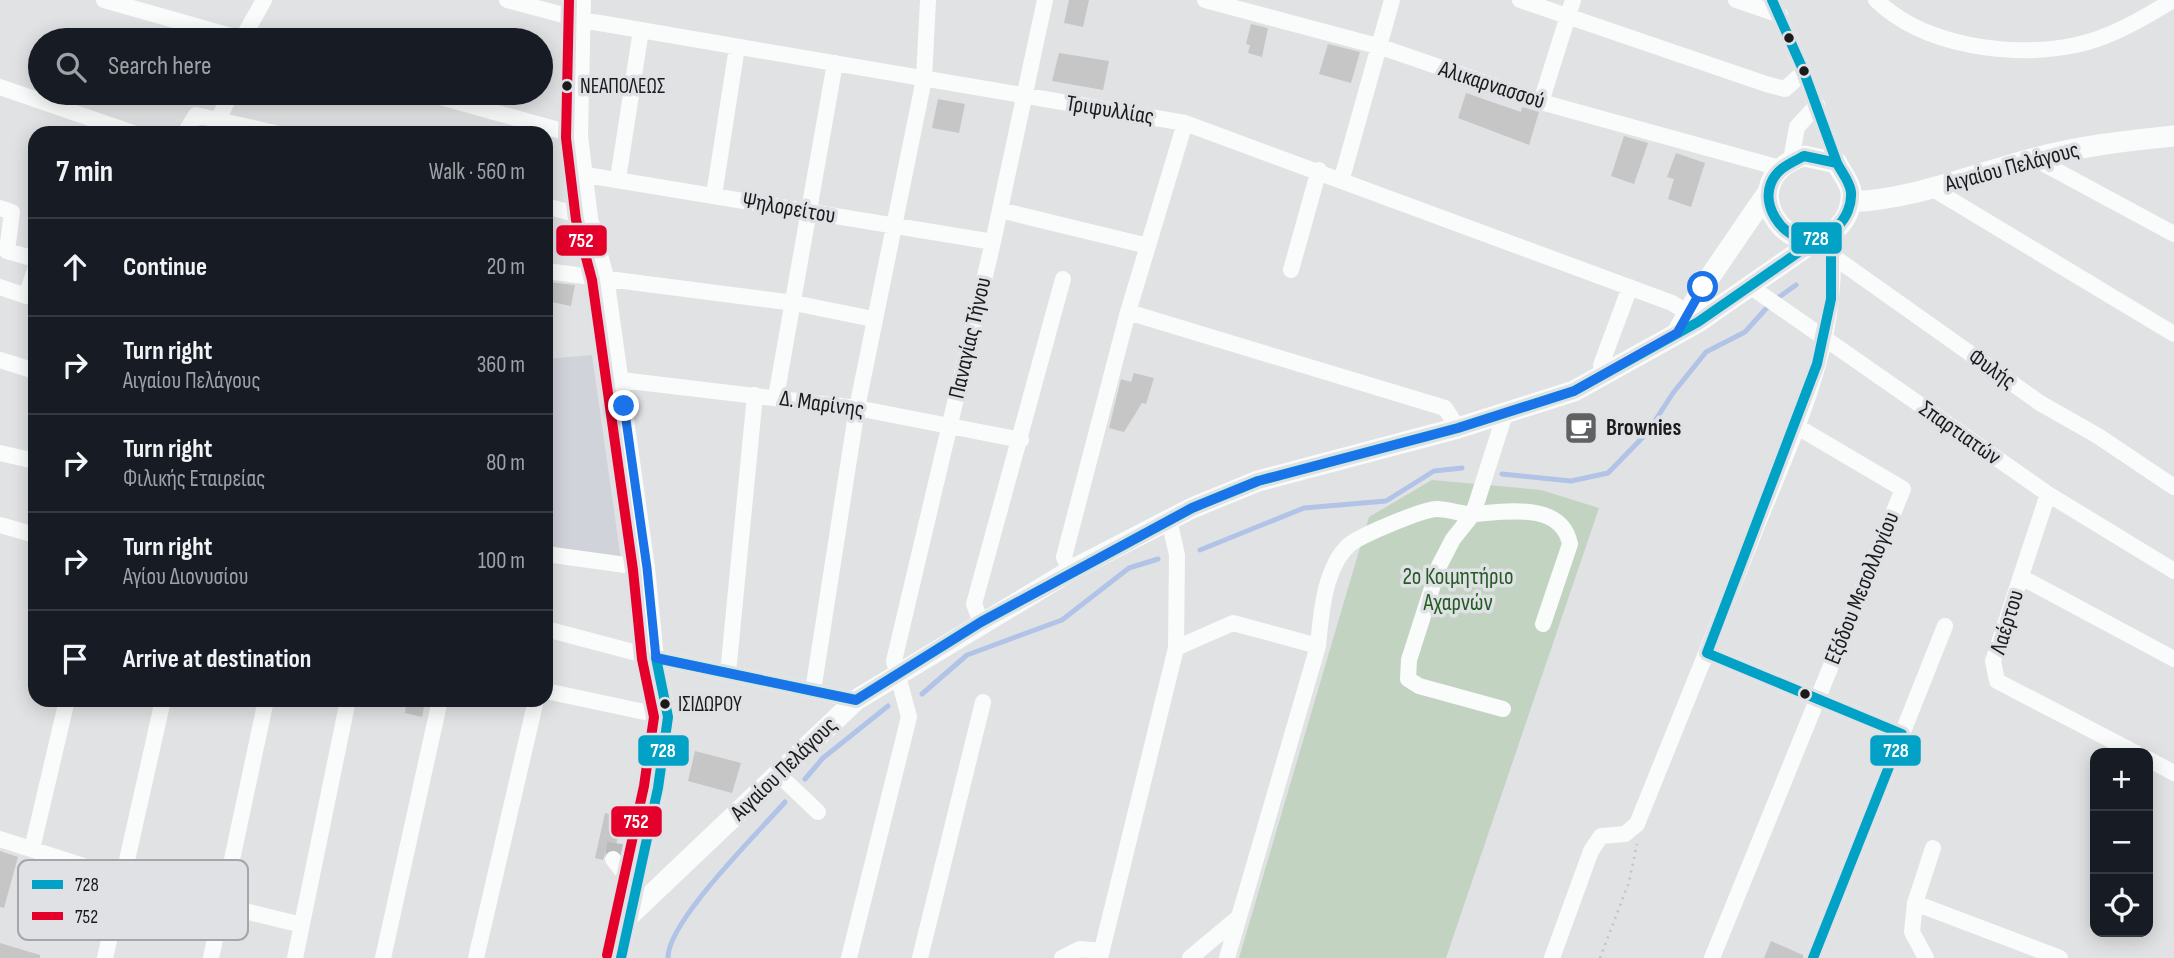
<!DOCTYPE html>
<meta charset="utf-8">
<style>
body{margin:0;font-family:"Sofia Sans Condensed",sans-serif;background:#20242c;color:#f1f3f6}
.controls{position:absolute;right:21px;bottom:21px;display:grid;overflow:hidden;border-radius:14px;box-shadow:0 4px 18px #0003}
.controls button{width:63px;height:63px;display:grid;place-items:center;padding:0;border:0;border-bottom:2px solid #363941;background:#171b24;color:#f1f3f6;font:35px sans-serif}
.stop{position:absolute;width:21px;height:21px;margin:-16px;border:5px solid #1a73e8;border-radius:50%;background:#fff}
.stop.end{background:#1a73e8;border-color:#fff;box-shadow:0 2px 7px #0008}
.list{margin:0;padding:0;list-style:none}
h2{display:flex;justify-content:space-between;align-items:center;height:91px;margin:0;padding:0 28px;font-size:30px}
h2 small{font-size:23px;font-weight:400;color:#9ea1a6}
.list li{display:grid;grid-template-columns:46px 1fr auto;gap:21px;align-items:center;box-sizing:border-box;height:98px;padding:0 28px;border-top:2px solid #363941}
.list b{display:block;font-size:26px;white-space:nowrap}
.list p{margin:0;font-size:23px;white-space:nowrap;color:#9ea1a6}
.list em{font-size:23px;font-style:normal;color:#9ea1a6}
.icon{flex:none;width:38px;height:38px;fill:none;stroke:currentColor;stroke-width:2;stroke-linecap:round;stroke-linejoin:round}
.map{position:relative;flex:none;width:2174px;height:958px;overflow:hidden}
.search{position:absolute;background:#171b24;box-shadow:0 4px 18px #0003;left:28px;top:28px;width:525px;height:77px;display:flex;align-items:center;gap:18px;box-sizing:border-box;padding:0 24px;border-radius:38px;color:#9ea1a6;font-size:26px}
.panel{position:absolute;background:#171b24;box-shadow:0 4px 18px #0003;left:28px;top:126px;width:525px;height:581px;border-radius:21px}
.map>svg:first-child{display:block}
</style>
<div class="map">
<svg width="2174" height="958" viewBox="0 0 2174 958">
<rect width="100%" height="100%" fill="#e1e2e4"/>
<path fill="#d1d3da" d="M592,355L621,560L546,546V359Z"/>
<path fill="#c2d3c2" d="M1432,480L1541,490L1599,508L1446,958H1239L1369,517Z"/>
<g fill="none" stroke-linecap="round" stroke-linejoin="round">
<path stroke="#b1c4e7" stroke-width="5" d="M1502,474L1571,481L1608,473L1647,433L1673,393L1706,352L1745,332L1772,302L1796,285
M1200,550L1304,508L1386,501L1434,471L1462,468
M922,694L967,655L1062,620L1129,568L1158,559
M805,779L823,758L888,706
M668,958C667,922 758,833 785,802"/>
</g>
<path fill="#c6c6c7" d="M1069,0H1089L1083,27L1064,23Z
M1251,24L1268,28L1262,57L1248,53L1250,45L1246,44Z
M1328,44L1360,52L1351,83L1319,74Z
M1059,53L1109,61L1103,90L1052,81Z
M1466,93L1521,112L1522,107L1539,112L1529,145L1458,118Z
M938,99L965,104L959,133L932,128Z
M1624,136L1648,143L1634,184L1611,176Z
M1676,153L1705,163L1691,207L1668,199L1674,179L1667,177Z
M546,282L575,285L571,306L546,301Z
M1134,373L1154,378L1146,404L1142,403L1124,432L1109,428L1121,379L1131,382Z
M407,700L425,702L422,717L405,713Z
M695,751L741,763L732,793L688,781Z
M605,813L618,816L610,828L618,837L615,849L606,851L603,860L595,858Z
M0,851L18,857L4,908L0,907Z
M1771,941L1803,955V958H1764Z
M0,943L40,955V958H0Z"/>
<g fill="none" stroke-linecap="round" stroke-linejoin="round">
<path stroke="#b9babc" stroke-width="16" stroke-dasharray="16 8" stroke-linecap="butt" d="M613,859L617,829L620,827"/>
<path stroke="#c3c3c4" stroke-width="2.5" stroke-dasharray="2 5" stroke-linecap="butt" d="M1600,958L1629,882L1637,844"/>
<path stroke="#fafbfb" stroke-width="16" d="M104,0L245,40
M507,0L582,20L1185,123L1672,303L1688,313
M583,0L580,136L590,218L606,277L647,568L656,658L668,717L658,788L621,958
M1205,0L1381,47L1541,102L1780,168
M1520,0L1766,84L1785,89L1804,72
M1736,0L1780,15
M1772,0L1804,72L1837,163
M1876,0C1925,47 2012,58 2076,45C2110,38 2144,18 2173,0
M242,39L264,0
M0,87L133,133
M426,93L580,136
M1541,102L1573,0
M219,118L231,93
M185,133L196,115L275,133
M2033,158L2174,234
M1791,160L1797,127L1817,105
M586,175L993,242
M1342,178L1392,0
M618,179L641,30
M1933,189L2174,334
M714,195L737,47
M546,206L590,218
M0,208L12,212L7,251L35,259
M1000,210L1148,246
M1834,257L2040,403L2098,436L2174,487
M1291,270L1319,170
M546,271L794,303L873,319
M0,287L26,296L35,270
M1751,287L2048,494L2174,571
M1128,312L1445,408L1458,428
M0,360L35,371
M1606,374L1601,365L1630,287
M621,380L857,408L1021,440
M776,397L835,63
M0,453L35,461
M2048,494L1993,661L1997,681L2136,753
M1169,520L1177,555L1176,648
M0,525L35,535
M546,554L647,568
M1070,571L1064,557L1128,312L1185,123
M2021,577L2174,659
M981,622L974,604L1063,279
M546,629L656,658L856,700
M1318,646C1321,615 1324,568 1349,545C1359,536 1423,509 1437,509C1449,509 1462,515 1474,514C1506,512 1561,501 1570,544L1543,624
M1707,653L1902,734
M728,673L755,395
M546,691L668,717
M813,691L857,408L924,79L928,0
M1503,709L1419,686L1408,679L1409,660L1439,566L1453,539L1473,514L1505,414
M2148,759L2174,773
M778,774L818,812
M620,827L654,807
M0,839L121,878
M32,849L67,700
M613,859L637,890
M1915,903L2060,958
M224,906L302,925
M105,958L163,700
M211,958L266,700
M295,958L348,700
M383,958L440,700
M476,958L536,700
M849,958L909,717L894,661L993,242L1045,0
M920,958L983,702
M1062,958L1080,949L1102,951
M1100,958L1176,648L1233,623L1318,646L1227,958
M1190,958L1239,917
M1552,958L1591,851L1601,836L1625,834L1637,824C1675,730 1713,637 1750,543C1788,446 1844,340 1831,233
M1712,958L1903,489L1796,426
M1813,958L1945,626
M1926,958L1912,932L1915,903L1933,848"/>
<path stroke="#fafbfb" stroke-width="21" d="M1804,156L1837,163C1841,173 1849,180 1851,191C1852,204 1848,217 1839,226C1792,274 1727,180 1804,156Z
M1851,202C1914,199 1971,175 2032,159C2078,146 2126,141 2174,136
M1677,333L1703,287L1768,192
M631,914L856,700L1070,571L1192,508L1258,481L1458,428L1574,391L1698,322L1819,238"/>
<defs>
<path id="bus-1" d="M1772,0L1804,72L1837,163
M1804,156L1837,163C1842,173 1850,182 1851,192C1853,218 1828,244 1802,238C1780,234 1762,205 1771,183C1777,168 1791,163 1804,156Z
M621,958L658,788L668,717L656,658L856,700L981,622L1192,508L1258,481L1458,428L1574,391L1698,322L1819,238
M1813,958L1902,734L1707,653L1817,364L1831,299V233"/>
<path id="bus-2" d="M569,0L566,138L576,220L592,280L633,570L642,659L654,717L644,786L607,955"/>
</defs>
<use href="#bus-1" stroke="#e0e1e5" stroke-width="16"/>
<use href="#bus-2" stroke="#e0e1e5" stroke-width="16"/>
<use href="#bus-1" stroke="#01a2c5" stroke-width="10"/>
<use href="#bus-2" stroke="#e4002b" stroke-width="10"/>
</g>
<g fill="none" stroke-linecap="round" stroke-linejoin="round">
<path stroke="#1a73e8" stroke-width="9" d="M624,406L647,568L656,658L856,700L981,622L1192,508L1258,481L1458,428L1574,391L1677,333L1703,287"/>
</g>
<defs>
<symbol id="cafe-square" viewBox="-11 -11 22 22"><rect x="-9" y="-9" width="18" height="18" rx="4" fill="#606162" stroke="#e0e1e5"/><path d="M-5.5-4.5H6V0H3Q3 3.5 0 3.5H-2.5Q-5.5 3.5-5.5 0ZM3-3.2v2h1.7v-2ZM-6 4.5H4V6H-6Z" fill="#fff"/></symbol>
</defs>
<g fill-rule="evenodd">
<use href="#cafe-square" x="1562" y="409" width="38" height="38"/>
</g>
<g fill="#1b1b1c" stroke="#e0e1e5" stroke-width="2.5">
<circle cx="1789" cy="38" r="6"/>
<circle cx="1804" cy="71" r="6"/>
<circle cx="567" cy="86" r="6"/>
<circle cx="1805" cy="694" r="6"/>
<circle cx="665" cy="704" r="6"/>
</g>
<g text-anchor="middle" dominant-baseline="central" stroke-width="7" stroke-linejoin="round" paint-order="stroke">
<g font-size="21" fill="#1b1b1c" stroke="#e0e1e5" text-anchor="start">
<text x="580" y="86">ΝΕΑΠΟΛΕΩΣ</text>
<text x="678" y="704">ΙΣΙΔΩΡΟΥ</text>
</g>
<g font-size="23" fill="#1b1b1c" stroke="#e0e1e5">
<text transform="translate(1492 85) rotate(18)">Αλικαρνασσού</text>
<text transform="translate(1110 110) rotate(9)">Τριφυλλίας</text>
<text transform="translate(2012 167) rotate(-15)">Αιγαίου Πελάγους</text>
<text transform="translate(789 208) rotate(10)">Ψηλορείτου</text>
<text transform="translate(970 338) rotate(-77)">Παναγίας Τήνου</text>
<text transform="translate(1992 369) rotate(35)">Φυλής</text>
<text transform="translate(822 404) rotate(8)">Δ. Μαρίνης</text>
<text transform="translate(1960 433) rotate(35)">Σπαρτιατών</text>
<text transform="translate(1862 588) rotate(-68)">Εξόδου Μεσολλογίου</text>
<text transform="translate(2007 622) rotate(-73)">Λαέρτου</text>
<text transform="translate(784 769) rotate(-44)">Αιγαίου Πελάγους</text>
</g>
<g font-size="23" font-weight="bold" fill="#1b1b1c" stroke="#e0e1e5" text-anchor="start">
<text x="1606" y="428">Brownies</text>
</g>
<g font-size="23" fill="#235b23" stroke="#e0e1e5">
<text x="1458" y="577">2ο Κοιμητήριο<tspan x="1458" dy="26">Αχαρνών</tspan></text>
</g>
</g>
<rect x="18" y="860" width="230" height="80" rx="10" fill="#e0e1e5" stroke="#a5a6a9" stroke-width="2"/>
<rect x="32" y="880" width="31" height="9" fill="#01a2c5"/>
<rect x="32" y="912" width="31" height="8" fill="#e4002b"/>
<g font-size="19" fill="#1b1b1c">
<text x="75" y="891">728</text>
<text x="75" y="923">752</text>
</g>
<g stroke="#e0e1e5" stroke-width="2.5">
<rect x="1790" y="221" width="53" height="34" rx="7" fill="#01a2c5"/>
<rect x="555" y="224" width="53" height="33" rx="7" fill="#e4002b"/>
<rect x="1869" y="734" width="53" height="33" rx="7" fill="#01a2c5"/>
<rect x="637" y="734" width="53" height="33" rx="7" fill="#01a2c5"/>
<rect x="610" y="805" width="53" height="33" rx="7" fill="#e4002b"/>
</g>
<g font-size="19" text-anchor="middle" font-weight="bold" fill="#fff">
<text x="1816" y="245">728</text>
<text x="581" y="247">752</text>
<text x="1896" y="757">728</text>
<text x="663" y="757">728</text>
<text x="636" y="828">752</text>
</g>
</svg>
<div class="controls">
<button>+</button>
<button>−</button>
<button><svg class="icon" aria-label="locate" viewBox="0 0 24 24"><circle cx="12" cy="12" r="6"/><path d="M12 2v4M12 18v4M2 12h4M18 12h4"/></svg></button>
</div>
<div class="stop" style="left:1703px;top:287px"></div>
<div class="stop end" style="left:624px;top:406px"></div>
<div class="search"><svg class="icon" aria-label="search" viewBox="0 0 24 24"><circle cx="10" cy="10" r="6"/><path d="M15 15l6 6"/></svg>Search here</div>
<section class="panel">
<h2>7 min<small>Walk · 560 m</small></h2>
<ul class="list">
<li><svg class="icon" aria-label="ahead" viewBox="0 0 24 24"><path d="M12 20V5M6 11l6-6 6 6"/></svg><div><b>Continue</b></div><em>20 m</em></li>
<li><svg class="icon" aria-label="right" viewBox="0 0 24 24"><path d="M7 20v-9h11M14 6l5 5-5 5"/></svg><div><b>Turn right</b><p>Αιγαίου Πελάγους</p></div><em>360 m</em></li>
<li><svg class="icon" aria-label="right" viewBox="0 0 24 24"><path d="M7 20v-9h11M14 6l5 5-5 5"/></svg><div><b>Turn right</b><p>Φιλικής Εταιρείας</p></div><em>80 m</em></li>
<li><svg class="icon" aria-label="right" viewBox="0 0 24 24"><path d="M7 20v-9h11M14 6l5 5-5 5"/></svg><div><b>Turn right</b><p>Αγίου Διονυσίου</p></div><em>100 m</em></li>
<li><svg class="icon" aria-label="arrive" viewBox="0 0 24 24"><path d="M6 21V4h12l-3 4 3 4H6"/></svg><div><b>Arrive at destination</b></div></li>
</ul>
</section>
</div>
